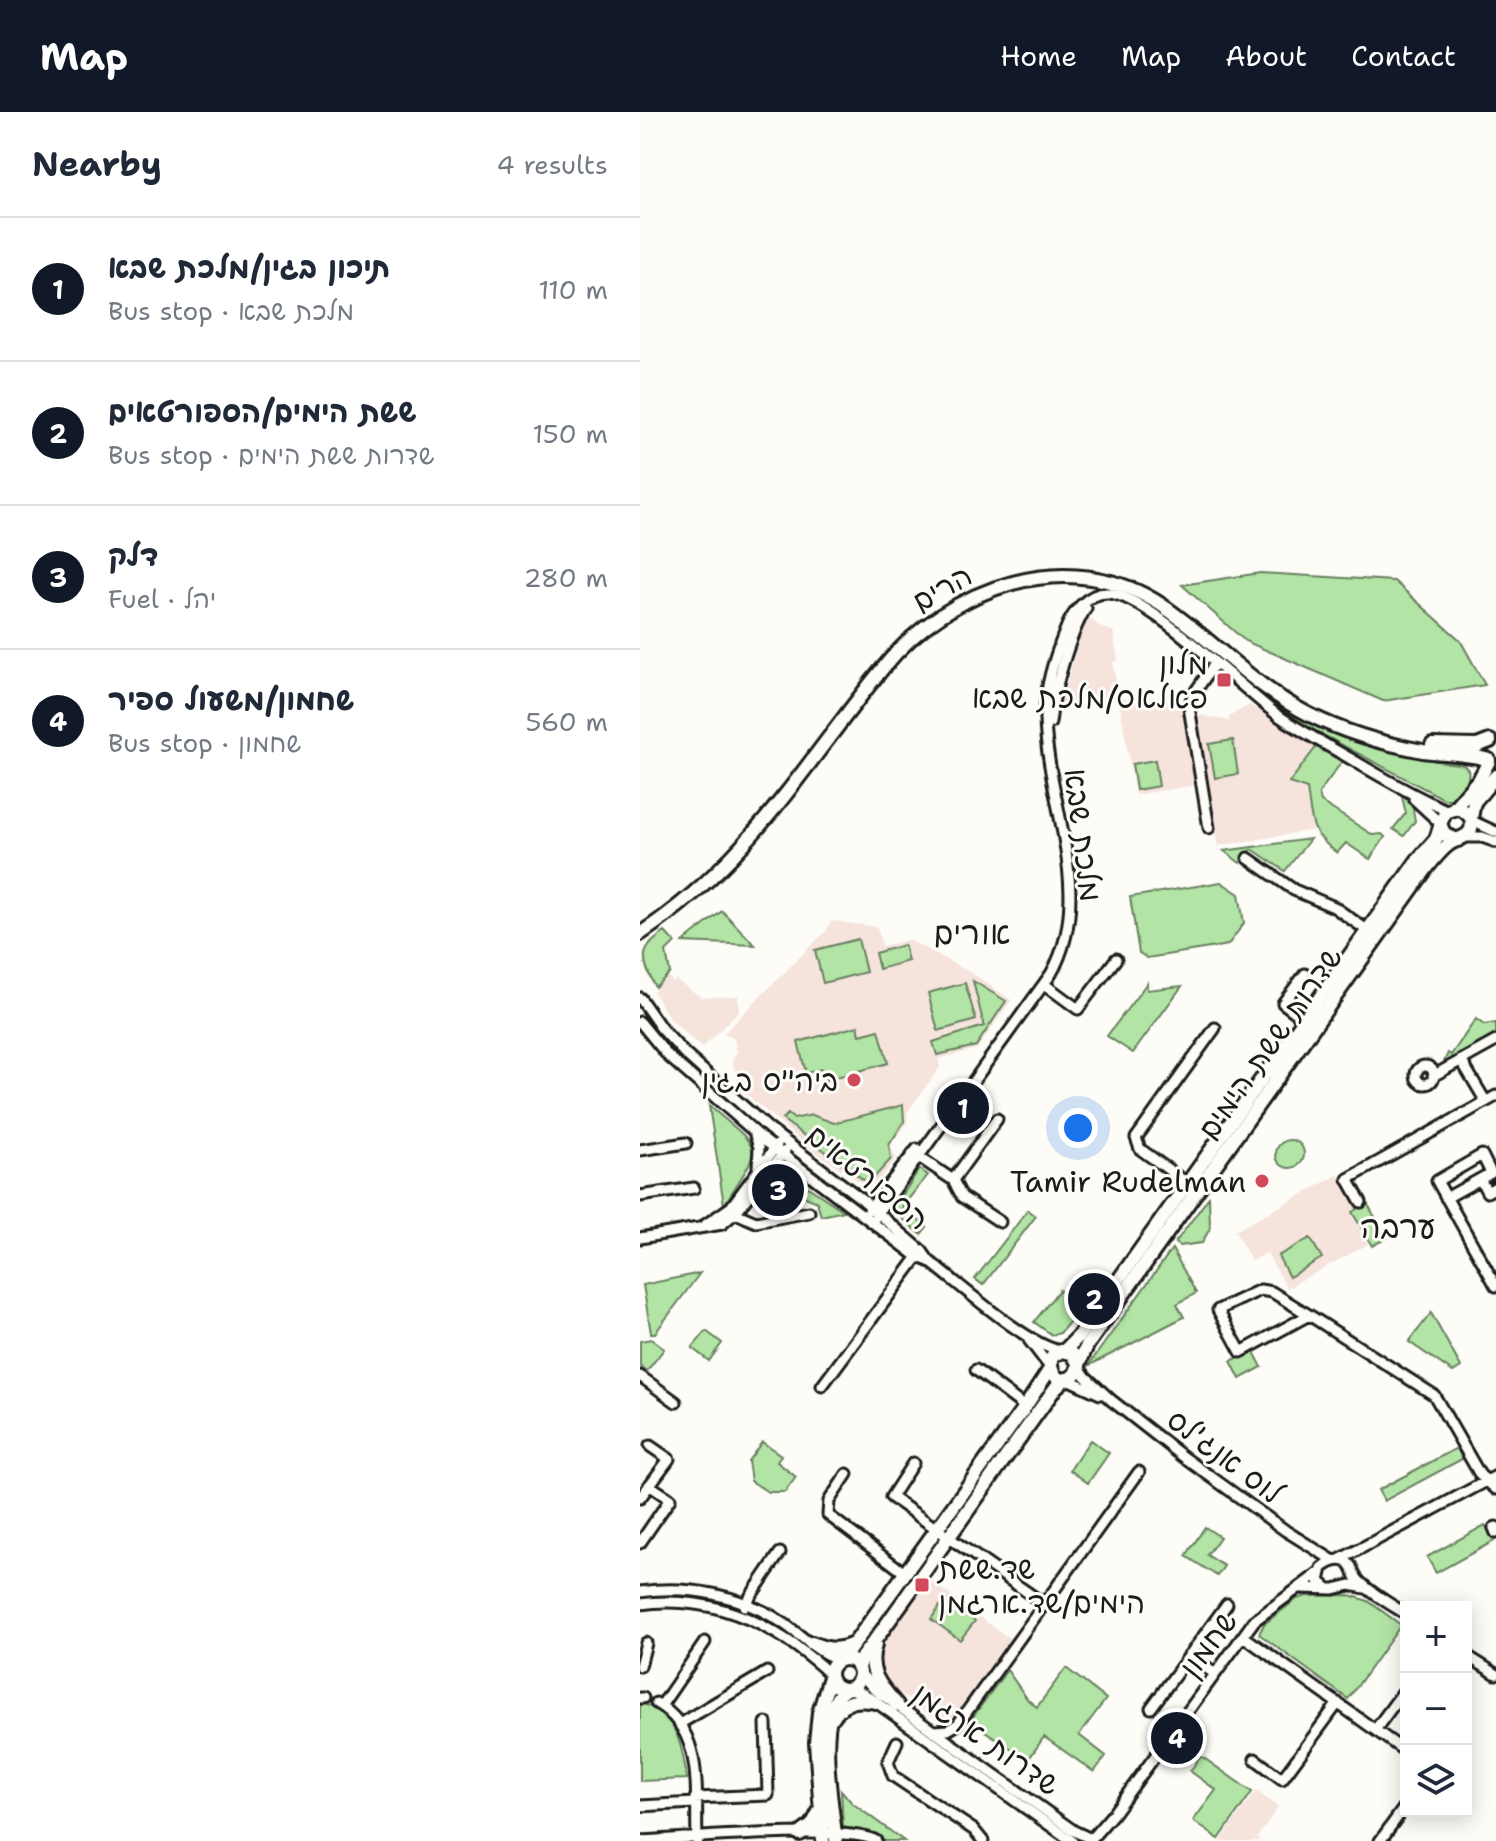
<!DOCTYPE html>
<meta charset="utf-8">
<style>
body{margin:0;font-family:"Shantell Sans","Playpen Sans Hebrew",sans-serif;background:#f6f6f7;color:#1f2937}
.controls{position:absolute;right:24px;bottom:24px;display:grid;overflow:hidden;border-radius:0px;box-shadow:0 4px 20px #0003}
.controls button{width:72px;height:72px;display:grid;place-items:center;padding:0;border:0;border-bottom:2px solid #e0e1e3;background:#fff;color:#1f2937;font:40px sans-serif}
.you{position:absolute;left:438px;top:1016px;width:28px;height:28px;margin:-20px;border:6px solid #fff;border-radius:50%;background:#1a73e8;box-shadow:0 0 0 12px #1a73e833}
.badge{display:grid;place-items:center;width:52px;height:52px;border-radius:50%;background:#111827;color:#fff;font-size:26px;font-weight:700}
.pin{position:absolute;translate:-50% -50%;border:4px solid #fff;box-shadow:0 2px 8px #0006}
.list{margin:0;padding:0;list-style:none}
h2{display:flex;justify-content:space-between;align-items:center;height:104px;margin:0;padding:0 32px;font-size:34px}
h2 small{font-size:26px;font-weight:400;color:#747a83}
.list li{display:grid;grid-template-columns:52px 1fr auto;gap:24px;align-items:center;box-sizing:border-box;height:144px;padding:0 32px;border-top:2px solid #e0e1e3}
.list b{display:block;font-size:30px;white-space:nowrap}
.list p{margin:0;font-size:26px;white-space:nowrap;color:#747a83}
.list em{font-size:26px;font-style:normal;color:#747a83}
.icon{flex:none;width:44px;height:44px;fill:none;stroke:currentColor;stroke-width:2;stroke-linecap:round;stroke-linejoin:round}
.map{position:relative;flex:none;width:856px;height:1729px;overflow:hidden}
header{display:flex;align-items:center;gap:48px;box-sizing:border-box;height:112px;padding:0 40px;background:#111827;color:#fff}
header strong{font-size:38px}
nav{display:flex;gap:44px;margin-inline-start:auto;font-size:28px}
main{display:flex}
aside{flex:1;background:#fff}
.map>svg:first-child{display:block}
</style>
<header>
<strong>Map</strong>
<nav><a>Home</a><a>Map</a><a>About</a><a>Contact</a></nav>
</header>
<main>
<aside>
<h2>Nearby<small>4 results</small></h2>
<ul class="list">
<li><span class="badge">1</span><div><b>תיכון בגין/מלכת שבא</b><p>Bus stop · מלכת שבא</p></div><em>110 m</em></li>
<li><span class="badge">2</span><div><b>ששת הימים/הספורטאים</b><p>Bus stop · שדרות ששת הימים</p></div><em>150 m</em></li>
<li><span class="badge">3</span><div><b>דלק</b><p>Fuel · יהל</p></div><em>280 m</em></li>
<li><span class="badge">4</span><div><b>שחמון/משעול ספיר</b><p>Bus stop · שחמון</p></div><em>560 m</em></li>
</ul>
</aside>
<div class="map">
<svg width="856" height="1729" viewBox="0 0 856 1729">
<rect width="100%" height="100%" fill="#fdfcf7"/>
<filter id="ink" filterUnits="userSpaceOnUse"><feTurbulence type="fractalNoise" baseFrequency=".0125" numOctaves="2"/><feDisplacementMap in="SourceGraphic" scale="16" xChannelSelector="R" yChannelSelector="G"/><feConvolveMatrix kernelMatrix="1 2 1 2 8 2 1 2 1" color-interpolation-filters="sRGB"/></filter>
<g filter="url(#ink)">
<path fill="#f5e3dc" d="M449,506L462,516L473,519L478,549L473,550L479,587L518,585L533,590L544,598L556,673L495,683L479,588L420,598L424,580L445,509Z
M609,593L677,634L649,671L667,677L674,718L578,734L555,602L589,609V605Z
M191,809L237,815L242,834L269,828L335,863L371,888L337,937L298,947L300,955L267,1001V1011L252,1031L251,1036L256,1046L235,1073H224L167,1034L100,977L92,949L97,939L94,927L84,921L187,818Z
M28,865L33,870L36,868L61,885L98,884L99,899L62,936L29,906L13,879Z
M698,1063L716,1096L710,1100L728,1132L647,1176L627,1141L611,1149L595,1119Z
M289,1468L370,1527L311,1607L302,1612L248,1573L240,1564L236,1551L239,1538Z
M616,1679L638,1695L617,1726L620,1729H580Z"/>
<path fill="#b2e4a5" stroke="#678060" stroke-width="2" d="M620,461L754,469L820,528L845,573L743,589L605,529L542,473Z
M627,588C691,621 753,644 824,653L828,658C831,668 820,682 811,687H804L655,608Z
M593,628L598,662L575,666L569,632Z
M677,634L703,648L679,681L681,690L733,723L742,722L745,725L730,747L706,731L697,741C669,720 672,710 667,677L649,671Z
M515,648L519,674L496,678L492,652Z
M761,681L769,685L779,695L773,698L775,709L764,724L753,717L766,701Z
M670,727L645,759L612,737L600,751L584,739Z
M581,770L599,782L604,811L588,833L507,846L499,841L490,785Z
M82,799L115,833L43,830Z
M25,820L35,831L26,840L30,861L15,875C0,845 0,837 25,820Z
M218,827L226,860L183,871L175,838Z
M264,833L268,849L239,857L235,841Z
M333,869L366,889L336,934L297,943L293,930L344,914Z
M325,871L336,908L298,919L288,881Z
M507,871V878L542,874L493,941L467,924Z
M836,907L844,913L856,911V923L802,954L808,941L811,943Z
M218,914L220,923L239,918L248,951L186,968L182,957L166,961L158,930Z
M263,993L264,1010L249,1033L251,1047L231,1069H225L142,1007L148,1002L154,1007L172,1003L194,1011Z
M69,994C126,1041 122,1032 84,1093Z
M636 1042a14 14 0 1 1 28 0a14 14 0 1 1-28 0Z
M279,1057L288,1063L262,1095L287,1115L281,1122L257,1102L255,1095Z
M140,1065H153L204,1099L181,1104L177,1090L139,1073L128,1075Z
M569,1085L570,1116L562,1131L539,1134L535,1131Z
M727,1091L747,1126L732,1134L712,1100Z
M388,1098L396,1104L343,1173L335,1167Z
M670,1126L682,1146L649,1165L638,1144Z
M532,1137L556,1181L537,1192L544,1205L448,1254Z
M60,1161L15,1221H11L3,1173Z
M419,1178L442,1195L420,1221L412,1223L394,1210Z
M791,1201L821,1255L813,1260L769,1230Z
M66,1219L82,1231L69,1249L52,1236Z
M11,1227L24,1237L7,1259L0,1254V1229Z
M613,1238L622,1255L600,1267L591,1249Z
M450,1328L469,1341L448,1371L430,1358Z
M122,1330L141,1343L137,1350L156,1365L145,1380H128L111,1369L108,1349Z
M817,1336L822,1347L744,1389L738,1378Z
M845,1413L854,1429L796,1461L787,1445Z
M565,1415L580,1425L567,1443L584,1454L577,1464L546,1444Z
M710,1483L728,1489L761,1513L708,1587L619,1522L624,1512L657,1487L667,1484Z
M305,1487L335,1509L320,1528L291,1507Z
M426,1556L466,1587L439,1623L466,1644L454,1660L404,1625L388,1648L330,1609L367,1558L388,1588L397,1595Z
M0,1591C37,1601 42,1634 47,1667L0,1669Z
M561,1644L612,1680L579,1727L553,1709L576,1678L550,1659Z
M201,1678L212,1691L264,1729H242L227,1720L210,1719L203,1714Z"/>
<g fill="none" stroke-linecap="round" stroke-linejoin="round">
<defs>
<path id="minor" d="M410,611C413,581 430,521 446,496
M774,687L800,711
M832,709L856,720
M569,716L549,595L553,583L575,551
M825,725H842L856,730
M608,746L654,778L694,795L731,821
M665,862L643,891L668,910
M404,872L438,897L476,847
M0,886L21,916L45,942L129,1017L223,1088L282,1139L289,1149C318,1171 389,1235 421,1239
M0,910L28,944L125,1029L278,1145L289,1149
M821,948L846,990
M776 963a9 9 0 1 1 18 0a9 9 0 1 1-18 0Z
M793,964L856,929
M115,1023L119,1035L118,1055
M0,1038L46,1031
M273,1041L313,1068L322,1085L360,1110
M840,1067L847,1080L856,1075
M313,1068L357,1007
M551,1074L500,1037L496,1026L575,916
M0,1084L54,1076
M806,1086L851,1061L842,1043L797,1069L856,1174
M721,1090L708,1067L856,984
M229,1098L277,1037
M91,1099L116,1110L169,1100
M232,1109L411,862C456,783 407,691 405,607C404,577 414,547 425,519C431,502 447,480 468,481C508,483 602,577 639,604C662,620 687,633 711,647C743,666 774,684 808,699
M65,1113L91,1095L137,1033
M0,1126L82,1112L95,1101L145,1039
M620,1178L632,1180L669,1203L601,1240L578,1198Z
M669,1203L794,1283L840,1363L856,1377
M389,1228L409,1254
M438,1253L445,1264L471,1288L545,1346L646,1419L694,1449
M336,1258L385,1295
M0,1264L36,1290
M427,1267L460,1282
M182,1274L280,1142
M273,1351L251,1385L404,1492
M207,1362L189,1389L188,1403L266,1462
M0,1386L29,1347L10,1334
M856,1415L854,1416L856,1421
M0,1431L30,1387L9,1373
M699,1448L856,1364
M661,1476L694,1477L710,1473L725,1476
M688,1477L679,1469L682,1456C688,1451 696,1446 705,1449C713,1452 713,1463 719,1469C732,1482 750,1492 766,1502
M0,1480C49,1473 102,1483 143,1511C161,1523 180,1543 201,1548
M0,1492C59,1484 110,1501 157,1535C168,1544 181,1552 190,1563
M104,1494L140,1441
M603,1524L766,1640
M549,1543L575,1562
M826,1543L856,1562
M0,1554L6,1531
M221,1562L234,1577L434,1719L449,1726
M210,1577L223,1581L432,1729
M0,1586H3
M16,1591C65,1619 55,1678 57,1729
M21,1594L65,1530
M511,1596L587,1492
M41,1611L127,1560
M735,1618L766,1576
M295,1619L308,1618L318,1612L499,1360
M257,1630L248,1650L253,1664L334,1718L343,1729
M615,1647L642,1667L698,1591
M55,1686L128,1683L126,1611
M0,1694L55,1691
M452,1726L472,1703L614,1509L680,1460
M0,1729C40,1727 211,1712 236,1729
M740,1729L766,1693"/>
<path id="major" d="M792,633L837,634L850,629
M814,696L840,666L849,649
M831,706L834,690L856,664
M0,822C110,749 162,655 243,556C308,475 430,431 523,494C573,528 613,574 668,602C703,620 745,632 783,639C804,642 828,641 849,648
M424,1239L438,1225L777,749L796,727L800,715
M438,1251L432,1241L421,1239L412,1245C407,1259 420,1277 434,1263C437,1260 443,1240 448,1232L786,757C793,748 800,739 809,732C822,724 835,725 831,706C824,696 815,694 805,701L800,712L805,723L818,728
M172,1531C187,1538 200,1539 215,1531
M235,1533C226,1559 241,1575 257,1593
M190 1562a15 15 0 1 1 30 0a15 15 0 1 1-30 0Z
M203,1547L385,1295L410,1257
M219,1556L222,1545L241,1520L416,1275L425,1267
M193,1605C204,1589 216,1586 235,1590
M160,1722L172,1713L180,1698
M183,1729L176,1630L179,1601L190,1565
M196,1729C192,1694 174,1600 205,1577"/>
</defs>
<use href="#minor" stroke="#1c1c1c" stroke-width="15"/>
<use href="#major" stroke="#1c1c1c" stroke-width="18"/>
<use href="#minor" stroke="#fdfcf7" stroke-width="9"/>
<use href="#major" stroke="#fdfcf7" stroke-width="12"/>
</g>
</g>
<g fill="#d1495b" stroke="#fdfcf7" stroke-width="3">
<rect x="576" y="560" width="16" height="16" rx="4"/>
<circle cx="214" cy="968" r="8"/>
<circle cx="622" cy="1069" r="8"/>
<rect x="274" y="1465" width="16" height="16" rx="4"/>
</g>
<g text-anchor="middle" dominant-baseline="central" stroke-width="6" stroke-linejoin="round" paint-order="stroke">
<g font-size="30" fill="#1c1c1c" stroke="#fdfcf7">
<text transform="translate(302 476) rotate(-30)">הרים</text>
<text transform="translate(443 723) rotate(83)">מלכת שבא</text>
<text transform="translate(630 931) rotate(-55)">שדרות ששת הימים</text>
<text transform="translate(228 1065) rotate(39)">הספורטאים</text>
<text transform="translate(585 1344) rotate(37)">לוס אנג'לס</text>
<text transform="translate(568 1532) rotate(-53)">שחמון</text>
<text transform="translate(346 1627) rotate(35)">שדרות ארגמן</text>
</g>
<g font-size="30" fill="#1c1c1c" stroke="#fdfcf7" text-anchor="end">
<text x="568" y="551">מלון<tspan x="568" dy="34">פאלאס/מלכת שבא</tspan></text>
<text x="198" y="968">ביה"ס בגין</text>
<text x="606" y="1069">Tamir Rudelman</text>
<text x="298" y="1456" text-anchor="start">שד.ששת<tspan x="298" dy="34">הימים/שד.ארגמן</tspan></text>
</g>
<g font-size="32" fill="#1c1c1c" stroke="#fdfcf7">
<text x="332" y="820">אורים</text>
<text x="758" y="1114">ערבה</text>
</g>
</g>
</svg>
<div class="controls">
<button>+</button>
<button>−</button>
<button><svg class="icon" aria-label="layers" viewBox="0 0 24 24"><path d="M12 4l9 5-9 5-9-5zM3 14l9 5 9-5"/></svg></button>
</div>
<div class="you"></div>
<div class="pin badge" style="left:323px;top:996px">1</div>
<div class="pin badge" style="left:454px;top:1187px">2</div>
<div class="pin badge" style="left:138px;top:1078px">3</div>
<div class="pin badge" style="left:537px;top:1626px">4</div>
</div>
</main>
